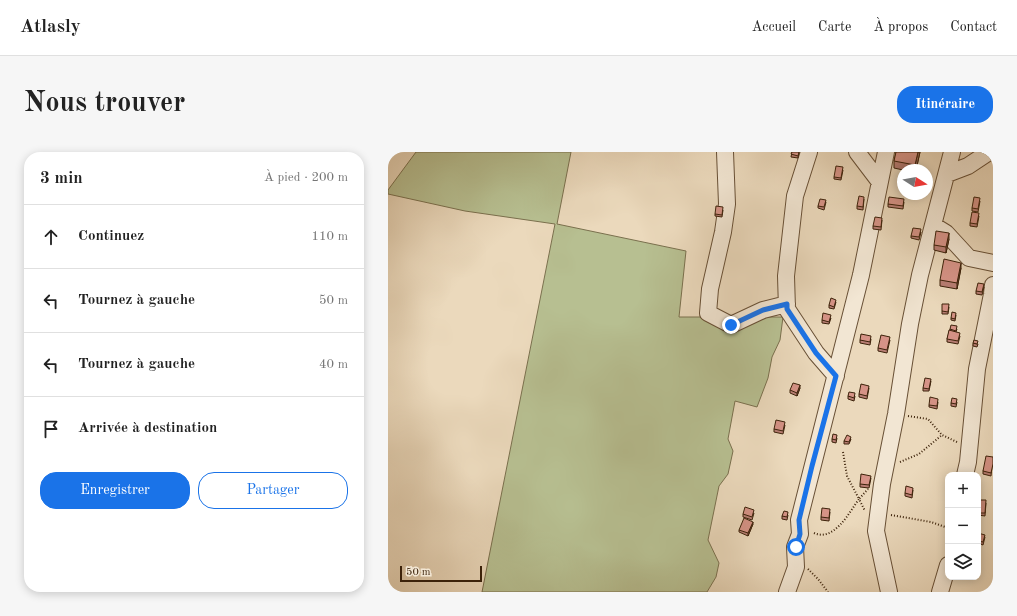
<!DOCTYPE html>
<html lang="fr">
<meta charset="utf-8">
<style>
body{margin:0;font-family:"Old Standard TT",serif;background:#f6f6f6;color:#222}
.controls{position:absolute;right:12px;bottom:12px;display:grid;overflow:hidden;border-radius:8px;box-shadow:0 2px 10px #0003}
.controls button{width:36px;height:36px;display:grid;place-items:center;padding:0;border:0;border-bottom:1px solid #e0e0e0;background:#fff;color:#222;font:20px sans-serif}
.compass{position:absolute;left:509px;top:12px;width:36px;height:36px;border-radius:50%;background:#fff;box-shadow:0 2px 10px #0003;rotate:101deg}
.scale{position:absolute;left:12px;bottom:10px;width:82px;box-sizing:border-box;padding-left:4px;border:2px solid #3c220a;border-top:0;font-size:11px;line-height:14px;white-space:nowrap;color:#3c220a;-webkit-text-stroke:3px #f2e6d3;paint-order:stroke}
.stop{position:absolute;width:12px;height:12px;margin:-9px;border:3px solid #1a73e8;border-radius:50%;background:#fff}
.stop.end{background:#1a73e8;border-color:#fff;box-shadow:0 1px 4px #0008}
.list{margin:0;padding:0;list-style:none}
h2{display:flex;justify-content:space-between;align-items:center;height:52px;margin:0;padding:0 16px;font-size:17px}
h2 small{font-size:13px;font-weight:400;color:#767676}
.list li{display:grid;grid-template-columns:26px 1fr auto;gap:12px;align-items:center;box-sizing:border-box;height:64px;padding:0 16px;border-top:1px solid #e0e0e0}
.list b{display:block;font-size:15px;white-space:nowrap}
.list em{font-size:13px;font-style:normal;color:#767676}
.actions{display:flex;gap:8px;padding:12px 16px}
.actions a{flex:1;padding:9px 0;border:1px solid #1a73e8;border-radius:16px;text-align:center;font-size:14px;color:#1a73e8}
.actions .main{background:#1a73e8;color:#fff}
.icon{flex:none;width:22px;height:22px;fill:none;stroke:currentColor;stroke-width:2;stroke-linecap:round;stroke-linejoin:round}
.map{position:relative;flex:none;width:605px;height:440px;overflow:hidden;border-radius:16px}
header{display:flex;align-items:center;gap:24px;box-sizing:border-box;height:56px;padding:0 20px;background:#fff;border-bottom:1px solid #e0e0e0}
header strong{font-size:19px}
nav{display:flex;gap:22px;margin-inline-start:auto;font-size:14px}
.intro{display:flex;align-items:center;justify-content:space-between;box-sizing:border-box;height:96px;padding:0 24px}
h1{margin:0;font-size:28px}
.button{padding:10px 18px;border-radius:16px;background:#1a73e8;color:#fff;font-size:14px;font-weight:700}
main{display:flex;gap:24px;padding:0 24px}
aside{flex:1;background:#fff;border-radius:16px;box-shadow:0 2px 10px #0003}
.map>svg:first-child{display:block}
</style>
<header>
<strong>Atlasly</strong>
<nav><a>Accueil</a><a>Carte</a><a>À propos</a><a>Contact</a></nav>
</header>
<div class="intro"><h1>Nous trouver</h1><a class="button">Itinéraire</a></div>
<main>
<aside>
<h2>3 min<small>À pied · 200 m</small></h2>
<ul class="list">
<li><svg class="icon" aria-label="ahead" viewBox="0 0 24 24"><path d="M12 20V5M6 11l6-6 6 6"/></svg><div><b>Continuez</b></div><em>110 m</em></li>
<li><svg class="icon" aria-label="left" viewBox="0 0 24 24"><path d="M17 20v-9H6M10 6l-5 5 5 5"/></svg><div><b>Tournez à gauche</b></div><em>50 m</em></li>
<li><svg class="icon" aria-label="left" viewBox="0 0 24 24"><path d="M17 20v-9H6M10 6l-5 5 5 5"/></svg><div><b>Tournez à gauche</b></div><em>40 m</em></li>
<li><svg class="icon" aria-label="arrive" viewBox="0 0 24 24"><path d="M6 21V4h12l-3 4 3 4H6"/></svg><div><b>Arrivée à destination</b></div></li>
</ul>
<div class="actions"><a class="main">Enregistrer</a><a>Partager</a></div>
</aside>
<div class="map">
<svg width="605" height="440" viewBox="0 0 605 440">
<rect width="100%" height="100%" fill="#ebd9bc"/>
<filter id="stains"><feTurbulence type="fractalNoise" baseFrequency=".005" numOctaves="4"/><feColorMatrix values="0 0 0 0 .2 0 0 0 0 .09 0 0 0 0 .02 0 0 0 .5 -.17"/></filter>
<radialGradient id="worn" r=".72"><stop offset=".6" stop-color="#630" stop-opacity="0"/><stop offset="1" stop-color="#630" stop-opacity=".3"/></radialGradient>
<path fill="#b7bf91" stroke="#7a704e" d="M28,0H183L169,72L298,99L291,165H395L392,188L384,205L380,226L369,255L347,249L340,287L345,299L340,322L331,334L320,388L331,411L328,425L319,440H94L167,72L77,59L0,42V38Z"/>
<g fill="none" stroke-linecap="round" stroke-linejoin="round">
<defs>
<path id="minor" d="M337,0L339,52L335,80L322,137L320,161L343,173L375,158L399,152
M421,0L407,44L398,124L399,157L428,201L448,224
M469,0L491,29
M559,22L580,14L601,0
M545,73L558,81L581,106L605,111
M577,323L580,310L589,217L604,142L605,133
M399,440L408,415L407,395L412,382L411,368L473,123L498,0
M501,440L488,379L494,332L508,262L522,172L532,123L564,0
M552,440L560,413"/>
</defs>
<use href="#minor" stroke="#685036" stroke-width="18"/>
<path stroke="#3c220a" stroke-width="2" stroke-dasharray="1 2" stroke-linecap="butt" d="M520,264L540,267L554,283
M455,300L459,324L471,347L480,337
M512,310L531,302L554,283L569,290
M503,363L543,370L560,376
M426,381C446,390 461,361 471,347L477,359
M420,417L430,427L440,440"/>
<use href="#minor" stroke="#f2e6d3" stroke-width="16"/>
</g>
<path fill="#b87e74" stroke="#3c220a" d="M404,0H411L410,6L403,5Z
M508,0H532L528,18H515L506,16V9Z
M455,18L453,28L446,27V25Z
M476,47L475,58L469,57V54Z
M592,49L590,60L584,59V56Z
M438,50L436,58L430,56V54Z
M516,50L515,57L500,55V52Z
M335,58L334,65L327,64V62Z
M591,64L589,75L582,74V71Z
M494,68L493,78L485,77V74Z
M533,80L531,88L523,86V84Z
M561,87L558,101L546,98V93Z
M573,116L569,137L552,134V128Z
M596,135L594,143L588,142V139Z
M448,150L446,157L441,156V153Z
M561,155L560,162H554V159Z
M568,163L567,169L563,168V166Z
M443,166L441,172L434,171V168Z
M562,177H569L568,180L572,184L570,192L559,190V187Z
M483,187L482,193L472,191V188Z
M502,188L499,201L490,199V196Z
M585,191L590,192L589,195L585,194Z
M543,229L541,239H535V236Z
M412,236L409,244L402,241V238Z
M481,236L479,247L471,245V242Z
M460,244H467L466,249L460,247Z
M550,250L549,257L541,255V253Z
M569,250L568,255L563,254V251Z
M397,273L395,282L386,280V277Z
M449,286L448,291L444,290V287Z
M463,287L461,292H456V289Z
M605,305L603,324L595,322V319Z
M483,326L481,336L472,335V332Z
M525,338L524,346L517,344V341Z
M590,348L598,351L597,364L590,363Z
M442,360L441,369L433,368V365Z
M366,361L364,368L355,365V362Z
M400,363L399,368L394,367V364Z
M365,372L360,384L351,380V378Z
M590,381L597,385L595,393L590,391Z"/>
<path fill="#96675e" stroke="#3c220a" d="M530,0H532L528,18H527V13Z
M561,81V87L558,101V95Z
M573,111V116L569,137V131Z
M412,233V236L409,244V241Z
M365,370V372L360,384V381Z"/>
<path fill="#d69387" stroke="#3c220a" d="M404,0H411L410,4L403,2Z
M508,0H530L527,13L506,9Z
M448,14L455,15L453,26L446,25Z
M471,44L476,45L475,55L469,54Z
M501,45L516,47L515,54L500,52Z
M586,45L592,46L590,57L584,56Z
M432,47L438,48L436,55L430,54Z
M328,54L335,55L334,63L327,62Z
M584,60L591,61L589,72L582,71Z
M487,65L494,66L493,75L485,74Z
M525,76L533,77L531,85L523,84Z
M548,79L561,81L558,95L546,93Z
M556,107L573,111L569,131L552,128Z
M590,131L596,132L594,140L588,139Z
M443,146L448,148L446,155L441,153Z
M554,152H561L560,160L554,159Z
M564,160L568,161L567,167L563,166Z
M435,161L443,163L441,170L434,168Z
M563,173L569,174L568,179L562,177Z
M561,178L572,181L570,189L559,187Z
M473,182L483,184L482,190L472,188Z
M493,183L502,185L499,198L490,196Z
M586,188L590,189L589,192L585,191Z
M537,226L543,227L541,237L535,236Z
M405,231L412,233L409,241L402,238Z
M473,232L481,234L479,244L471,242Z
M461,240L467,241L466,246L460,244Z
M542,245L550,247L549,254L541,253Z
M564,246L569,247L568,252L563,251Z
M388,268L397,270L395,279L386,277Z
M445,282L449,283L448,288L444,287Z
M459,283L463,285L461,290L456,289Z
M598,304L605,305V312L603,321L595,319Z
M473,322L483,324L481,333L472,332Z
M518,334L525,336L524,343L517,341Z
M590,348H598L597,361H590Z
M357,355L366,358L364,365L355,362Z
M434,356L442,357L441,366L433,365Z
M396,359L400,360L399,365L394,364Z
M356,366L365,370L360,381L351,378Z
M590,381L597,383L595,390L590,389Z"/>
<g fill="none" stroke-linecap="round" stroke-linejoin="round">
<path stroke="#1a73e8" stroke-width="5" d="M343,173L375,158L399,152V157L428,201L448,224L424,314L411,368L412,382L408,395"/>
</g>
<rect width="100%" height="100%" filter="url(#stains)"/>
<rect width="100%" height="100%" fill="url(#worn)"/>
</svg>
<div class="controls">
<button>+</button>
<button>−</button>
<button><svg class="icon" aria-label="layers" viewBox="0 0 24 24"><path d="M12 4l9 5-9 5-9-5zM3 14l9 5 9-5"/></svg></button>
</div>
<svg class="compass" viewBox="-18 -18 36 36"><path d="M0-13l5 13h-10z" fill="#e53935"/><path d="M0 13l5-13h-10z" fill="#767676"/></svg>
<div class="scale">50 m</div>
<div class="stop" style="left:408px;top:395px"></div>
<div class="stop end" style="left:343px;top:173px"></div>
</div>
</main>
